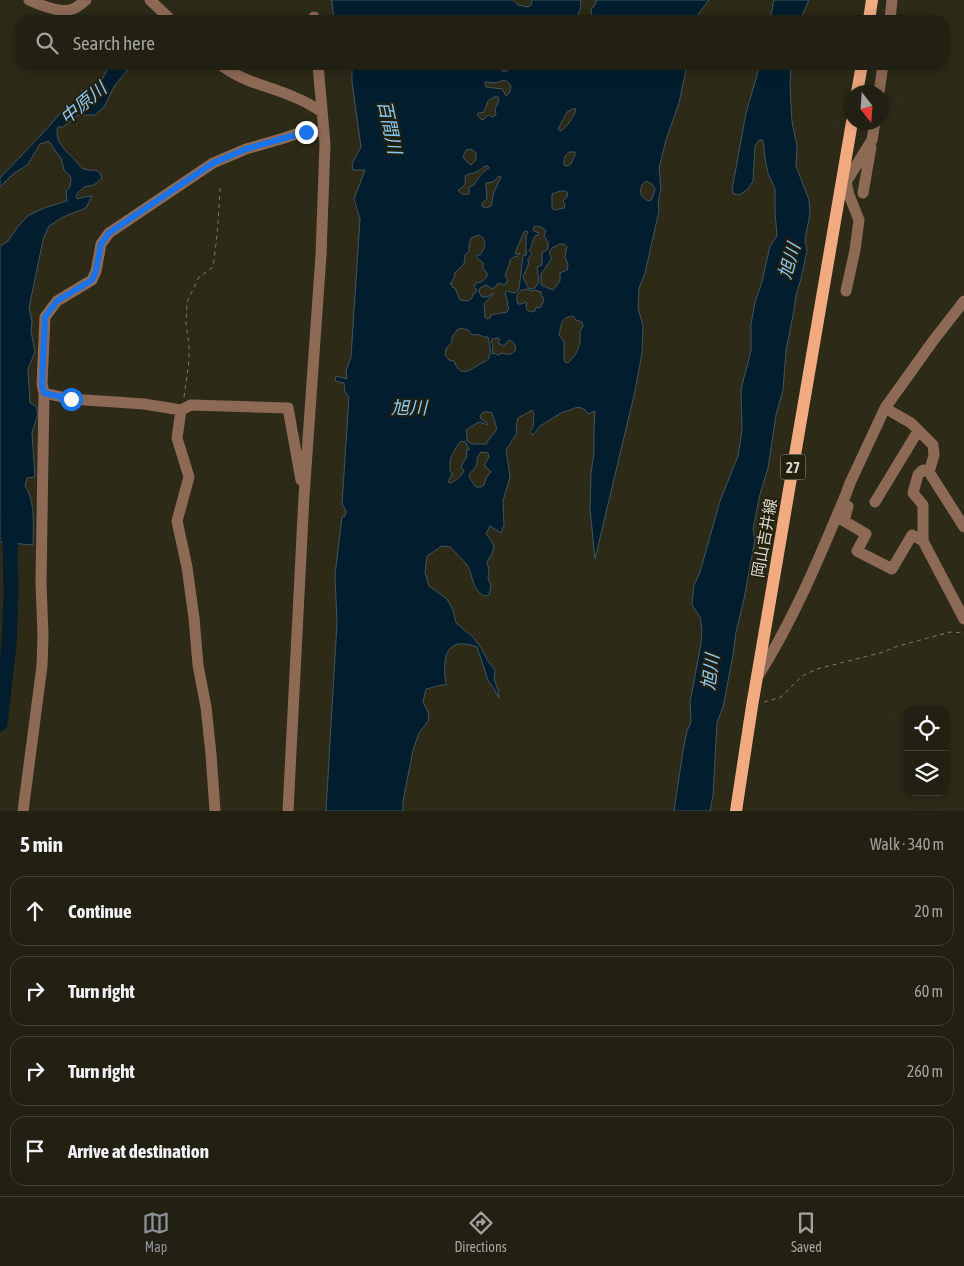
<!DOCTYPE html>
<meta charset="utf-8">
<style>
body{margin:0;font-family:"Asap Condensed","Noto Sans JP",sans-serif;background:#2e2d20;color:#f1f3f6}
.controls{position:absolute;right:15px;bottom:15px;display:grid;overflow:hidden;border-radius:10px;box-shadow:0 2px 12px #0003}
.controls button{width:45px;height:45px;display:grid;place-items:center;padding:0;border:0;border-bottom:1px solid #3f3e32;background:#222012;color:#f1f3f6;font:25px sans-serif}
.compass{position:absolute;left:844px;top:85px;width:45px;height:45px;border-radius:50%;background:#222012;box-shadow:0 2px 12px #0003;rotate:163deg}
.stop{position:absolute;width:15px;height:15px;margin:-11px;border:4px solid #1a73e8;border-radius:50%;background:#fff}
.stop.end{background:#1a73e8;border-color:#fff;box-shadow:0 1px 5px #0008}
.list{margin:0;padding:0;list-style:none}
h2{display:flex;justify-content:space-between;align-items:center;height:65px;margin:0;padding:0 20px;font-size:21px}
h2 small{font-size:16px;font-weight:400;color:#a2a39f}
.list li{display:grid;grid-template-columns:32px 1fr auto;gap:15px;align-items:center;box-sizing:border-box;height:70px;margin:0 10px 10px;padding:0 10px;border:1px solid #3f3e32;border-radius:15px}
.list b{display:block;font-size:19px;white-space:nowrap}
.list em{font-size:16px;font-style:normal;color:#a2a39f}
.icon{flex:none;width:28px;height:28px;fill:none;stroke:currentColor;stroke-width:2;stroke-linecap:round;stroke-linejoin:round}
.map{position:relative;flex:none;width:964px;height:811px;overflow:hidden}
.search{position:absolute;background:#222012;box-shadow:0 2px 12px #0003;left:15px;right:15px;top:15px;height:55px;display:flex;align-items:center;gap:12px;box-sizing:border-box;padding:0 18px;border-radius:15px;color:#a2a39f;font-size:19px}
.sheet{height:385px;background:#222012}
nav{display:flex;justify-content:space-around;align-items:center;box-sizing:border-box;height:70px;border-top:1px solid #3f3e32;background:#222012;font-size:14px;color:#a2a39f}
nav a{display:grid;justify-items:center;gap:2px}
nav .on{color:#8c9099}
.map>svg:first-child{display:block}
</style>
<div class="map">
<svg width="964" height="811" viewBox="0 0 964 811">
<rect width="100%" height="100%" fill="#2d2a18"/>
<path fill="#011d2e" stroke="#42555d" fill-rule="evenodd" d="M330,0H513L518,5L528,7L531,5L532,2L531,0H580C582,6 580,9 578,14L584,20H501L498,17L494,20H334L332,1Z
M596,0H709L699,13L697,20H591L592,16L591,9L595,5Z
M774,0H809L800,20H770Z
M112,65H132L115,85L104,107L95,115H78L63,127H58C53,141 67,152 76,161C79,164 80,168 84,169C88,171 92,170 96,170L100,173L102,178L94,185L84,187L76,195L77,199L85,197L92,196L86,208L63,217L49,226L43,240L29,308L32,322L31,331L35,352L28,369L30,403L36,406L38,414L32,433L35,477L27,478L25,486C36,502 33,527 33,545L0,542V246L8,241L19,225L29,215L44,208L67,201L66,191L70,187L71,180L70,176L64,170L61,158L54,149L49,141L40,144L28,164L12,175L0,187V178L41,135L67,106L79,102L80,94L82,90L84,91L101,81L107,70Z
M352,65H502L500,69L504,72L508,70L509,68V65H687L679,103L666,140L659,168L661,188L658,204L659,211L645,273L639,288L638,308L643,326L642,353L635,391L595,559L590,509L591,473L594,453V431L595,411L589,414L584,409L578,407L561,413L540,426L533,435L530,432L533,427L534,413L532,410L518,418L516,426L517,433L506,450L510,477L503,501L504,525L501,533L490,526L486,534L490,539L494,546L492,554L487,562L489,570L488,578L491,586L489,595L485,596C471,590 474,576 467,565C463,560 455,552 450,547L442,546L427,556L425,572L429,586L447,599L453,610L456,623L473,637L480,646L488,661L495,670L494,679L498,690L499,698L494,689L488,680L477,647C473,646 469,644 465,644C441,641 444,670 446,685H442L426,689L423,702L429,714L428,721L419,733L413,750L403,801V811H326L337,623L335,575L342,517L345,516L346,511L342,504L349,397L345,392L344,383L335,381L336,376L347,379L346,371L351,357L360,219L354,199L365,170H353L352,164L361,147L352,82ZM504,80L508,82L511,86L510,92L506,96L502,89L486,87L485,84V82L496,83ZM494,97H498L499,98L497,106L495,108L496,115L493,117L488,115L483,120L481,119L477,115L478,113L484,112L488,101ZM575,108L576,111C572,118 567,128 560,131L558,129L567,112ZM471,149L476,153V160L471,165L467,162L463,157L466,150ZM569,152H575V155L571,164L567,166L564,165C563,160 565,155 569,152ZM485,166H488L489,168C482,172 478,178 474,185L469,187V194C464,195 461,195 458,190C465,186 466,184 465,176C468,174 470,174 474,173C478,172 482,168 485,166ZM499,176L501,177L494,192L491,206L486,208L483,207L482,203L487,199L486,186V183L493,182ZM646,181L652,184L655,189L652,199L650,201C645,200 642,197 640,192L642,185ZM560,191H565L568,193L567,197L563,201L565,205L564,208L555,210L552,208V194ZM537,226L541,227L546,231L544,235L548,243V249L542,253V265L537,267L539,281L535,288L529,289L523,277L529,263L528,262V259L532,254L529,250C533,246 532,240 535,236L538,235L539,233L534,231L533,229L534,227ZM526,231L528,232L526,236V252H527L526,255L523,256L519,289L515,293L507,291L505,293L508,303L507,305L509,308L507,312L490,315L491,317L487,319L485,317L484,304L494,293L487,297H482L479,292L480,288L486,285L492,289L496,286L498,283L505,285L508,280L505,276C506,271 510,265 510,260L514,257L518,256L520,253L516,254L515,253L524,232ZM479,235C488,240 485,248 480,255H477L476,257L483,263V269L487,273V277L481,282L476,283L474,287L477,290L476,292L473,294L472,298L468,301L460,300L455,288L452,287V284H450L455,276L454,274L464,264L465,255L469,251V246L471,238ZM560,244H564L567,247L565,257L568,265L567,270L560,273V281L553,290L541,285V274L552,258L549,253L552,248ZM527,289L531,291L535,290L541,292V296L543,297L544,300L540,308L536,307L535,311L531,312L527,310L526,306L527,303L526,302L521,304H518C515,295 517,290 527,289ZM573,316L576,320L582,322L583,326L580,331C581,346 578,353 568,363L565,362L564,360V342L559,335C562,323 560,318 573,316ZM461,328L468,330L472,335C481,333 481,338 488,337C489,343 492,351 489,357C488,362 483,362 480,364C469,371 460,378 454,361L449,360L445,355L446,349L452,342V337L457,330ZM498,338L500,339L498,343L504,346L509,340C514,341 515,345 516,350C511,355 508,355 501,353V354L498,355L494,353L492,354L493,345L491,342L492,339ZM483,412H489L492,413L497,429L487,442V444H472L467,441V436L466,430L477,423L480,422L488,425L487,423L481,419L480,416ZM461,441L465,442L469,448V450H466L467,456L462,465L461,468L464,470C462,476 456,481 450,483L448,482L452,474L450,470C450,467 450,464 450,461C451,456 457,445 461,441ZM481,452L488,453L489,457L484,465L491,472L486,478L484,485L481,487H476L469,477L470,473C475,468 478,466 477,458Z
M760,65H791L790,87L792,122L797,146L796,166L809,200L810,214L805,239L807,251L801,279L796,295L794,310L786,351L783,390L776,415L768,468L760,494L753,529L755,539L744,599L736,632L733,655L723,707L717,723L713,795L710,811H674L683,751L687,731L691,722L690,702L701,644L702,629L700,617L692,605L694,585L700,572L720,501L738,456L742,430L741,389L751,351V324L755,302L762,282L770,246L777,236L775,212V189L768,173L765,159L763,140H759L755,146L753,181L747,190L739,195L734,194L732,190L746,113Z"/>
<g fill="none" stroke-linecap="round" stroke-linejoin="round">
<path stroke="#011d2e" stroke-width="15" d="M0,724L9,644L11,594L10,523"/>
<path stroke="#7c796a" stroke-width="1" stroke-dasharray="4 4" stroke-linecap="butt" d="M184,397L189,361V345L186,323L187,302L199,277L213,267C217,240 219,214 220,187
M764,702L781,697L802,676L817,669L884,652L895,647L950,632L964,633"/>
<path stroke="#8d6a56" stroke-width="11" d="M29,0C40,5 61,14 73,9C78,7 82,3 86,0
M150,0L171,20
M314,17V20
M890,20L892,0
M221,65C242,82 270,86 294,97C304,101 313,106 322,112
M879,92L883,65
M842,181L846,182L872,140L875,122
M863,193L871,147
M846,291L855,250L859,220L849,195L846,182
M44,393L71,399L144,404L181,410L191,405L288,408L301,480
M885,408L911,423L933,445L934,455L929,472L964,527
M181,410L177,438L189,477L177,521L187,567L194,618L198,665L206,707L211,754L215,811
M929,472L923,470L918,475L913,493L923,505V541L964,619
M875,502L918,431
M848,506L844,521L866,534L857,551L892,569L912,535L923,541
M758,676C794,619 820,556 846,494L850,483L885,408L933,341L964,301
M23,811L42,666L43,636L41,583L44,393L42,384L45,317L57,301L92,280L96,271L101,244L109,233L213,163L246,149L281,139L296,134L306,132L324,131
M288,811L304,496L321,255L325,144L318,65"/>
<path stroke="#f2aa80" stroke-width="12" d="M869,20L872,0
M857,92L862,65
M736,811L752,706L852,122"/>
</g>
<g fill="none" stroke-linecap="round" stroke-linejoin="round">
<path stroke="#1a73e8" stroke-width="6" d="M71,399L44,393L42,384L45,317L57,301L92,280L96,271L101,244L109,233L213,163L246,149L306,132"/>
</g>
<g text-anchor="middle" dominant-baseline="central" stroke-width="4" stroke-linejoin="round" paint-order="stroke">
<rect fill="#23200e" stroke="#a2a093" stroke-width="1" x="780.5" y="454.5" width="25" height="25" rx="4"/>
<g font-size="15" font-weight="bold" fill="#d9d7cc">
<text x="793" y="467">27</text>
</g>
<g font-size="16" fill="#d9d7cc" stroke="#23200e">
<text transform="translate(764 538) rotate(-80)">岡山吉井線</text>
</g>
<g font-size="18" font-style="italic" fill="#88c8f4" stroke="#23200e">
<text transform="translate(83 103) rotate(-40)">中原川</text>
<text transform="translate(390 127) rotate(78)">百間川</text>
<text transform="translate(789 261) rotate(-74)">旭川</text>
<text x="409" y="407">旭川</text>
<text transform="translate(710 672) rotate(-83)">旭川</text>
</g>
</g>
</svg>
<div class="controls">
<button><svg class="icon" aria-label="locate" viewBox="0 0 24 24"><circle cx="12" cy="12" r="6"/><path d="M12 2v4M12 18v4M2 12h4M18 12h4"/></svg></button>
<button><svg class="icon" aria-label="layers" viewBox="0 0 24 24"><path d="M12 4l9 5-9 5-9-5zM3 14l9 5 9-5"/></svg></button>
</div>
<svg class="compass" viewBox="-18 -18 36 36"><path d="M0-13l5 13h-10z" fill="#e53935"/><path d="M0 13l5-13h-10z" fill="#a2a39f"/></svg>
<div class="stop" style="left:71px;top:399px"></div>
<div class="stop end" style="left:306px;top:132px"></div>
<div class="search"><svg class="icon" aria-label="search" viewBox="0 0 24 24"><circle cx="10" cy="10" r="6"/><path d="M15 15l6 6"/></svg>Search here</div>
</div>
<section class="sheet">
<h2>5 min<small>Walk · 340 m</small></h2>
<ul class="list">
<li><svg class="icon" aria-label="ahead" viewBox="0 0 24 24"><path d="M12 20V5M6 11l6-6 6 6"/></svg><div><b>Continue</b></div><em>20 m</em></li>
<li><svg class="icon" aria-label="right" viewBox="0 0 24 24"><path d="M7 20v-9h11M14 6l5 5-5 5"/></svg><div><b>Turn right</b></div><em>60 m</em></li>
<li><svg class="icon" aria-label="right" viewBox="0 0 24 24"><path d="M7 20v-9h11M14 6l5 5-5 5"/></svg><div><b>Turn right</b></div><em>260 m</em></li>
<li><svg class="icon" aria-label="arrive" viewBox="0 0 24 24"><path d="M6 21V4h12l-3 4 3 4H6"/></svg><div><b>Arrive at destination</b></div></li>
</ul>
</section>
<nav>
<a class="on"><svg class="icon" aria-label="map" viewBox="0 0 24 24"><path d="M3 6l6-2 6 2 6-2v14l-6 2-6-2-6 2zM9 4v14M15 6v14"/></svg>Map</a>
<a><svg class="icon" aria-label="directions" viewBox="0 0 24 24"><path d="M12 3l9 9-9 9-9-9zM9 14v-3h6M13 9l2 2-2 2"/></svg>Directions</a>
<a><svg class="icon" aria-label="saved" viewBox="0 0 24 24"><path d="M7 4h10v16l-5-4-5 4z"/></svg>Saved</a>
</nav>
